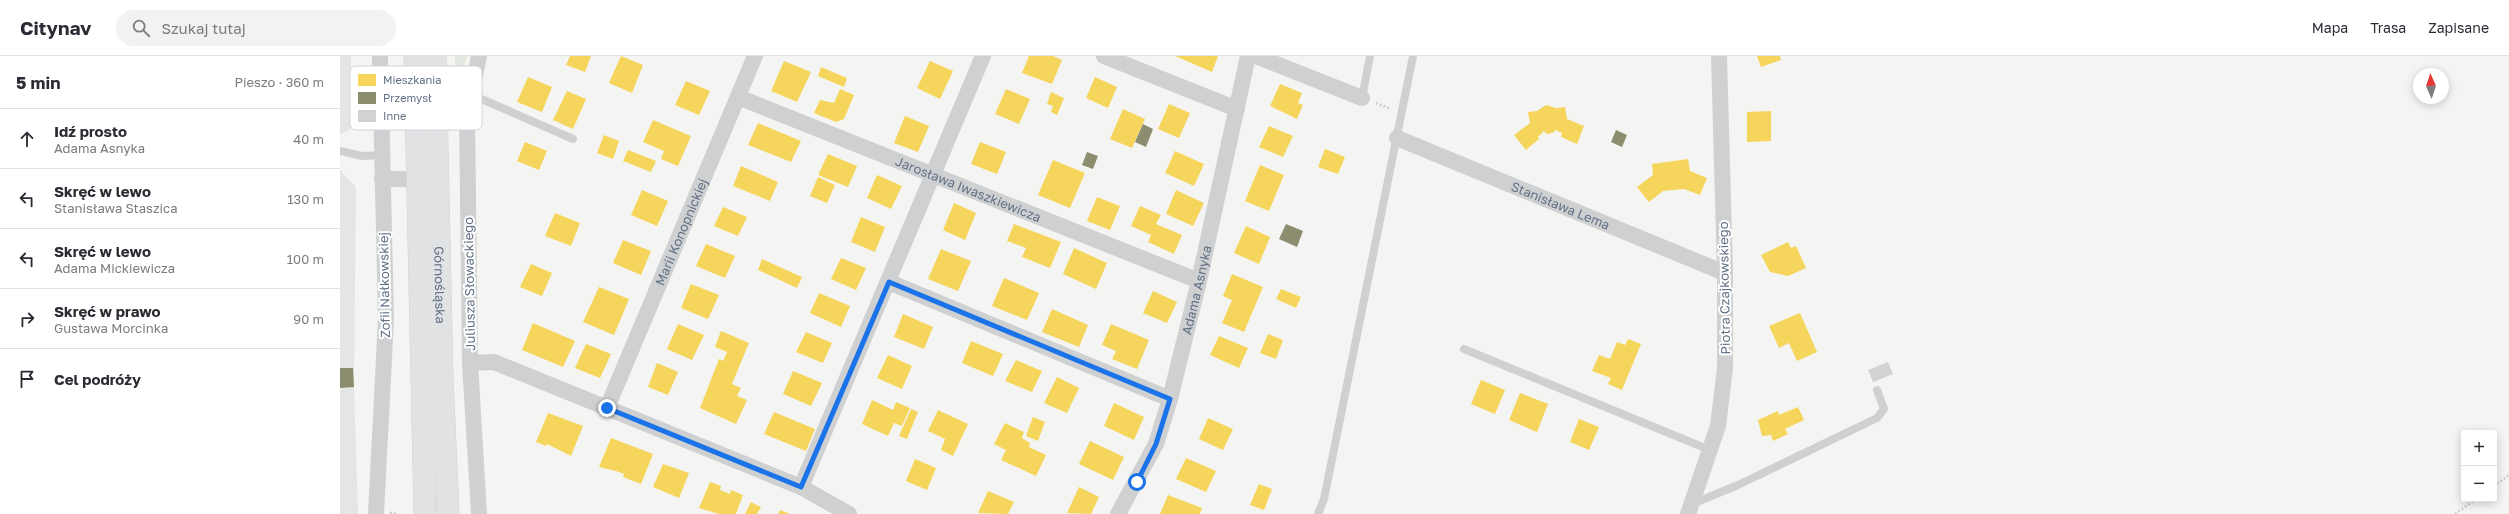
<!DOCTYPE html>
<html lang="pl">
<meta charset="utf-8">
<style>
body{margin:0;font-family:"Golos Text",sans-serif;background:#f2f2f3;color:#2b2b33}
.controls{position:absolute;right:12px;bottom:12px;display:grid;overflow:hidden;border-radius:4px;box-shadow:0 2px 10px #0003}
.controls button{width:36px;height:36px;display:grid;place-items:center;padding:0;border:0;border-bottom:1px solid #e1e1e2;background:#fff;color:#2b2b33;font:20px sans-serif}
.compass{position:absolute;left:2073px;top:12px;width:36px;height:36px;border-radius:50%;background:#fff;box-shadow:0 2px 10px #0003;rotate:357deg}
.stop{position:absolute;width:12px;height:12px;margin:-9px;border:3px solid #1a73e8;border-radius:50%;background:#fff}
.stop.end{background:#1a73e8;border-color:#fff;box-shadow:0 1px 4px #0008}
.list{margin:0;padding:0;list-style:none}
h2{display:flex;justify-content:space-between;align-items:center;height:52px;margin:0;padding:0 16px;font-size:17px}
h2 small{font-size:13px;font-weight:400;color:#7c7c81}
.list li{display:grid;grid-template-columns:26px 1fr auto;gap:12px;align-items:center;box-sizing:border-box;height:60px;padding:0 16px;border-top:1px solid #e1e1e2}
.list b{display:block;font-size:15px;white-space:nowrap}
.list p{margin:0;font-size:13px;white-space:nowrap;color:#7c7c81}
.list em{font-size:13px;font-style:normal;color:#7c7c81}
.icon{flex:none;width:22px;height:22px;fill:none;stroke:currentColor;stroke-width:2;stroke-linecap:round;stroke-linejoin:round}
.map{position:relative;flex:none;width:2169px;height:458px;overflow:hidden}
header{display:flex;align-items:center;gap:24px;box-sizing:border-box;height:56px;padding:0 20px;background:#fff;border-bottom:1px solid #e1e1e2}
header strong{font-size:19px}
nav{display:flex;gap:22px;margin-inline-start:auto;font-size:14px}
.search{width:280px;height:36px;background:#f2f2f3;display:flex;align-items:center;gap:10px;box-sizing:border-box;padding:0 14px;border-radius:22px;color:#7c7c81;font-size:15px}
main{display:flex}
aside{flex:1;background:#fff}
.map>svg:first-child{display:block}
</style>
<header>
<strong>Citynav</strong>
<div class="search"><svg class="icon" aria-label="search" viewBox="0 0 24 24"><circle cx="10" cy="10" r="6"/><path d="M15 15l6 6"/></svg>Szukaj tutaj</div>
<nav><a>Mapa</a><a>Trasa</a><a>Zapisane</a></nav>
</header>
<main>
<aside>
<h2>5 min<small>Pieszo · 360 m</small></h2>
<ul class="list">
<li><svg class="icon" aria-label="ahead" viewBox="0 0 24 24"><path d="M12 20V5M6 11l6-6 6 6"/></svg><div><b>Idź prosto</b><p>Adama Asnyka</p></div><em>40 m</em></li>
<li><svg class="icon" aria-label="left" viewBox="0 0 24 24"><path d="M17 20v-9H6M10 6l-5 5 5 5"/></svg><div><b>Skręć w lewo</b><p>Stanisława Staszica</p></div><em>130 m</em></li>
<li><svg class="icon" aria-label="left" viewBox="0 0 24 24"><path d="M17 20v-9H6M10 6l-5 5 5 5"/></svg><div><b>Skręć w lewo</b><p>Adama Mickiewicza</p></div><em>100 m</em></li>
<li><svg class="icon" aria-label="right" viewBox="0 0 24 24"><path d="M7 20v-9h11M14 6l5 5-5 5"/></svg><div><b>Skręć w prawo</b><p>Gustawa Morcinka</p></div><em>90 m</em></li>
<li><svg class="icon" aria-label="arrive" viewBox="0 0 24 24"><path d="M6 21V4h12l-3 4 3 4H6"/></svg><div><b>Cel podróży</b></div></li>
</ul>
</aside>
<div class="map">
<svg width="2169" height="458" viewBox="0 0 2169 458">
<rect width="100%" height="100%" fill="#f4f5f2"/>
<path fill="#e4e6e4" d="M0,0H11L12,72L0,79Z
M0,114L16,131L14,331L18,458H0Z"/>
<path fill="#e3e8e0" d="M115,0H128L115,29Z"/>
<path fill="#f6d55c" d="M230,0H251L245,16L226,9Z
M281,0L303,9L292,37L269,27Z
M689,0H713L722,4L712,28L682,17Z
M835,0H878L872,16Z
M1417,0H1440L1441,4L1421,11Z
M444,5L471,16L457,46L431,35Z
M590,5L613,15L600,43L577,32Z
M481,11L507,22L504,31L478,20Z
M188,21L212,31L202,56L177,46Z
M755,21L777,31L768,52L746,42Z
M346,25L370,35L359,59L335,49Z
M940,28L962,37L958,47L963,49L957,63L930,50Z
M500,33L514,39L504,63L496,66L474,57L480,44L494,47Z
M666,33L690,43L679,68L655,58Z
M227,35L246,43L233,73L213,64Z
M711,36L724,42L717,59L711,56L713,50L707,48Z
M829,48L850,57L839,82L818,73Z
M1206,49L1216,52L1225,51L1227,63L1244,70L1237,88L1221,81L1222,77L1215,74L1213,77L1207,78L1204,75L1198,81L1199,83L1186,94L1174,79L1190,67L1188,56L1197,55Z
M783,53L805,63L792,92L770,83Z
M1431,55V85L1407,86V56Z
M565,60L589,70L578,96L554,87Z
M313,64L351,80L338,110L321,103L324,95L303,86Z
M418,67L461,85L451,106L408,89Z
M929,70L953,80L943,101L919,91Z
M264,79L279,85L273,103L257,97Z
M185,86L207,95L199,114L177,105Z
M640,86L666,96L657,118L631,108Z
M985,93L1005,101L998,118L978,111Z
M288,94L316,105L311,116L283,105Z
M835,95L864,108L854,130L825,117Z
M488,98L517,110L508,131L478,119Z
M1348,103L1350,115L1367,122L1360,139L1344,133L1323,135L1309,146L1297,131L1313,119L1312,108Z
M713,104L745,117L730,152L698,139Z
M920,109L944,119L929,155L905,145Z
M401,110L438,126L430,145L393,130Z
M537,119L562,130L551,153L527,142Z
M478,121L495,129L487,147L470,140Z
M302,134L328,145L317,170L291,159Z
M836,134L864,147L853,170L826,158Z
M757,141L780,150L770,174L747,165Z
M614,147L636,157L625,184L603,174Z
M800,150L821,159L816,168L842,179L834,198L808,186L811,179L791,170Z
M383,151L407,161L398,180L374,170Z
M215,157L240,167L231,190L205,180Z
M521,161L545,171L535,196L511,186Z
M674,168L721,186L710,212L682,201L686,192L667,185Z
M906,170L930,181L919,208L894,197Z
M283,184L311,195L301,219L273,207Z
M1448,186L1451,192L1456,190L1466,212L1448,220L1430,216L1421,199Z
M366,188L395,200L385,222L356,210Z
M734,192L767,207L756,233L723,218Z
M601,193L631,205L618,235L588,223Z
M501,202L526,212L516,234L491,223Z
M422,203L462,221L457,232L418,214Z
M191,208L212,217L202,240L180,231Z
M892,218L923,231L904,276L882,267L892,244L883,240Z
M664,222L699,237L687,264L652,250Z
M351,228L379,239L368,263L341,252Z
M259,231L289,243L274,279L243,266Z
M941,233L961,241L956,252L936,243Z
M813,235L837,246L827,267L803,257Z
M479,237L510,250L501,271L470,257Z
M712,253L748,269L739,291L702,276Z
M1460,257L1477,296L1457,305L1449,287L1439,292L1429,270Z
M563,258L593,271L584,293L554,281Z
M193,267L235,285L223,311L182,294Z
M338,268L364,279L352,304L327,293Z
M771,268L809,284L797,313L772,303L776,295L762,289Z
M381,275L409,287L392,328L401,332L397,340L407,344L396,368L360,352L379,303L383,305L387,296L375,291Z
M466,276L492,287L483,307L456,296Z
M928,278L943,284L936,303L920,297Z
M879,280L908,292L899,312L870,299Z
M1288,283L1301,288L1282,334L1268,328L1271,322L1252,315L1259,299L1270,303L1277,286L1285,289Z
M631,285L663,298L653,320L622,307Z
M246,288L271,298L260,322L235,312Z
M548,299L572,310L562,333L537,322Z
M676,304L702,315L692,336L665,325Z
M317,307L338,316L328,339L308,331Z
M453,315L482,327L471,350L443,338Z
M717,321L739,332L727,357L704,347Z
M1141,324L1165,334L1155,358L1131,348Z
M1180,337L1208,348L1197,376L1169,364Z
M532,344L553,354L556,346L570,352L562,370L554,367L548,380L522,368Z
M774,347L804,361L794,384L764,370Z
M1458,351L1464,364L1445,373L1448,378L1433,385L1431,379L1422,380L1418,364L1438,355L1439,359Z
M571,353L578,356L567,383L559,380Z
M598,354L628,368L613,400L601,394L605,383L588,375Z
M434,356L475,373L466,395L424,378Z
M208,357L243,370L231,400L207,388L206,390L196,386Z
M693,361L705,366L698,385L686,380Z
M868,362L893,373L883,394L859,383Z
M1239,363L1259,371L1249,394L1230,386Z
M665,367L684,376L682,382L690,387L689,391L706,399L696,420L661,404L666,394L654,388Z
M271,382L313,398L301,428L283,421L284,418L276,415L259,411Z
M750,385L784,401L773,424L739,408Z
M846,402L876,415L866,436L836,423Z
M575,403L596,412L587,434L566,425Z
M323,408L349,417L339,442L313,431Z
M370,426L381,430L380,434L390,438L391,434L403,439L396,458H379L359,452Z
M919,428L932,433L924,454L910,449Z
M739,431L759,441L751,458L727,457Z
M648,435L674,446L668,458L638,457Z
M828,439L862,452L860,458H820Z
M411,446L421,451L417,458H405Z
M440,454L450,458H438Z"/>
<path fill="#8c8c6e" d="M803,68L813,73L806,91L795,86Z
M1276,74L1287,79L1282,91L1271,86Z
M747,96L758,100L753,113L742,109Z
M946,168L963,175L957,191L939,183Z
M0,312H13L14,331L0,332Z"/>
<path fill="#d1d3d3" d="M1548,306L1553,318L1533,326L1528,314Z"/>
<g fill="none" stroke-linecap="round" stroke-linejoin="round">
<defs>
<g id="primary">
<path d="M75,0L85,458"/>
<path id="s5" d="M95,0L102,322L108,458"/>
</g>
</defs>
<use href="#primary" stroke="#d0d2d2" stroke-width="23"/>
<path stroke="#cdcdcd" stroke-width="2.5" stroke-dasharray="2 2" stroke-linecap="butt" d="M1036,47L1051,53
M2154,430L2169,419
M50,457L57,458
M2115,458L2136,443"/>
<path stroke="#cfd0d1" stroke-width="8" d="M130,38L233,83
M1022,42L1030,0
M0,95L22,100L42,99
M1124,293L1370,394
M1352,448L1398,429L1537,362L1544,353L1537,334
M978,458L984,443L1073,0"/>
<g stroke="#cfd0d1" stroke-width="16">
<path d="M764,0L897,53"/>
<path d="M916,0L1022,42"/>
<path id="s1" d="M398,41L859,225"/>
<path id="s2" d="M1057,82L1385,217"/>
<path d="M42,123H78"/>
<path d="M549,226L830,343"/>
<path d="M130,307L154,306L461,431L509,458"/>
<path id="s3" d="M267,352L415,0"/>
<path d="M461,431L643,0"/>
<path d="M36,458L46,263L40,0"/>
<path d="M139,458L130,307L127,58L139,0"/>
<path id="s4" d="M778,458L816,388L830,343L859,225L908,0"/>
<path d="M1348,458L1378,370L1385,312V217L1379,0"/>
</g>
<use href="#primary" stroke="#e1e2e3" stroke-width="22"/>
</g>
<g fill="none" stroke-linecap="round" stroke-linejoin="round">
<path stroke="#1a73e8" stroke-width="5" d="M267,352L461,431L549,226L830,343L816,388L797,426"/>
</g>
<g text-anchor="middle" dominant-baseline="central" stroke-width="4" stroke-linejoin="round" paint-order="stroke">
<g font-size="13" fill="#617185" stroke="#fff">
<text stroke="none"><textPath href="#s1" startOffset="248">Jarosława Iwaszkiewicza</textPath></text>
<text stroke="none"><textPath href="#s2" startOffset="177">Stanisława Lema</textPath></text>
<text stroke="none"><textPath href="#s3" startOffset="191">Marii Konopnickiej</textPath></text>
<text transform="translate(129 228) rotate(-91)">Juliusza Słowackiego</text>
<text transform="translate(44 229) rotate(-91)">Zofii Nałkowskiej</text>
<text stroke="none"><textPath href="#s5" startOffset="229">Górnośląska</textPath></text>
<text transform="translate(1384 232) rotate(-91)">Piotra Czajkowskiego</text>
<text stroke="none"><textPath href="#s4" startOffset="239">Adama Asnyka</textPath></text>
</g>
</g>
<rect x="10" y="10" width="132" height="64" rx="6" fill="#fff" stroke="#d0d4da" stroke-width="1"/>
<rect x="18" y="18" width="18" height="12" fill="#f6d55c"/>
<rect x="18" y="36" width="18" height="12" fill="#8c8c6e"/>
<rect x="18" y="54" width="18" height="12" fill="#d1d3d3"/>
<g font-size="11" fill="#617185">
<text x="43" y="28">Mieszkania</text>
<text x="43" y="46">Przemysł</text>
<text x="43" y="64">Inne</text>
</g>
</svg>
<div class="controls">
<button>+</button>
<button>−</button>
</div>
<svg class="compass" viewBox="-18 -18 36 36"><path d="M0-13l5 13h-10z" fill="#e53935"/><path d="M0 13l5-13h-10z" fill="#7c7c81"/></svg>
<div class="stop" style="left:797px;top:426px"></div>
<div class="stop end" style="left:267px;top:352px"></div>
</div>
</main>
